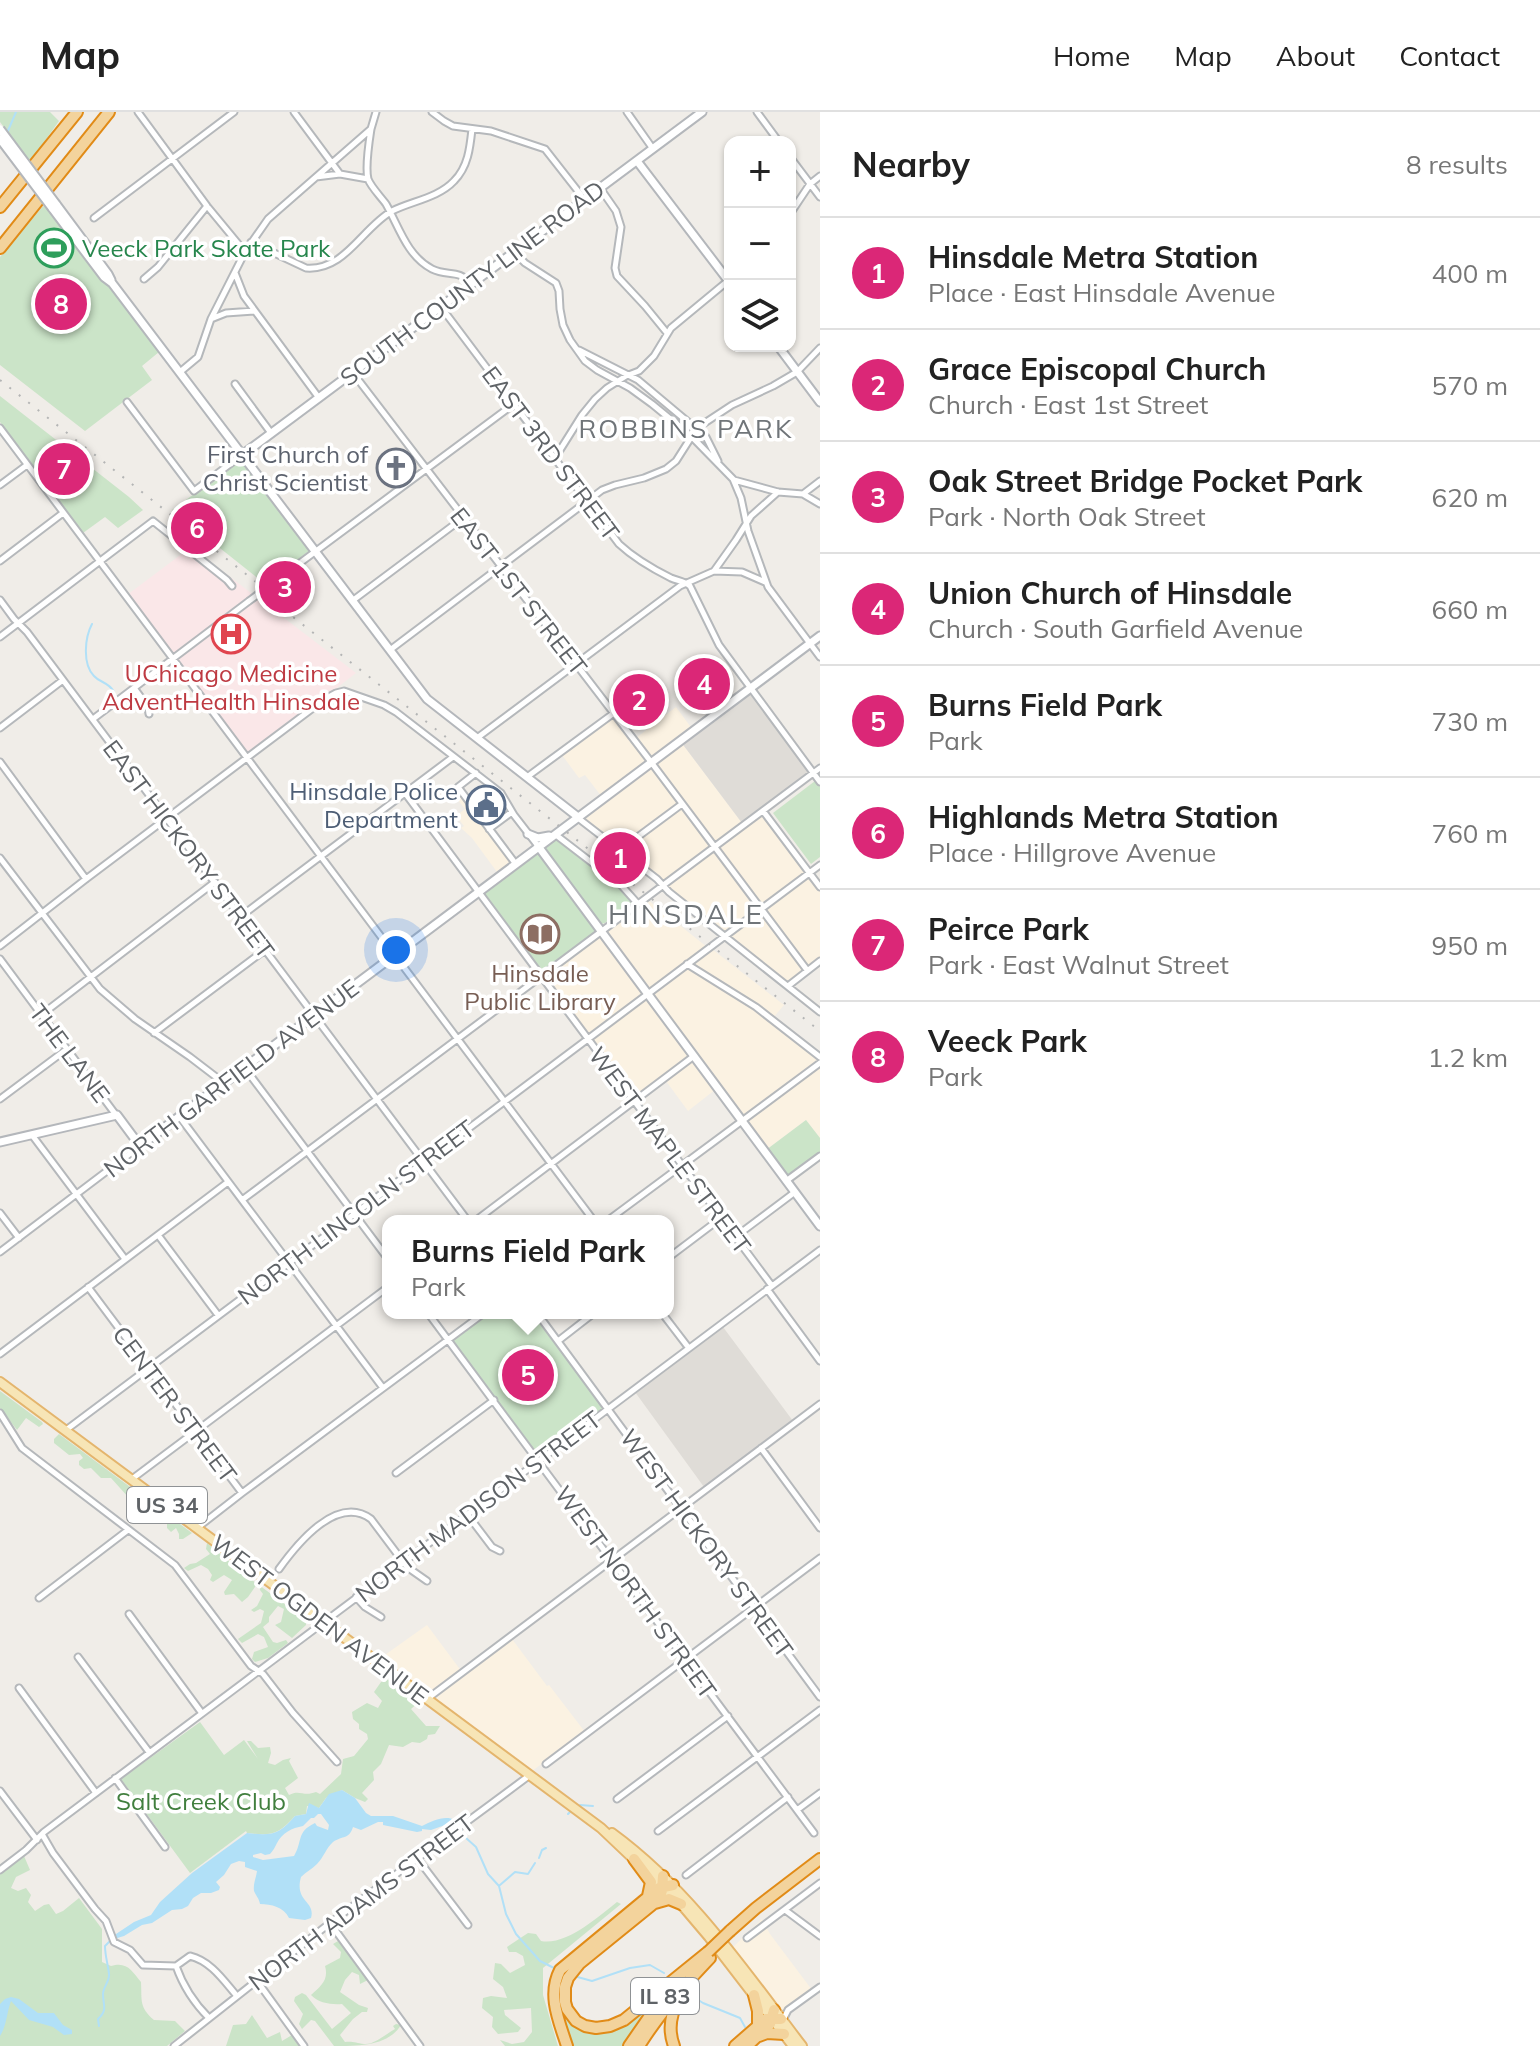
<!DOCTYPE html>
<meta charset="utf-8">
<style>
body{margin:0;font-family:Mulish,sans-serif;background:#f2f2f2;color:#222}
.controls{position:absolute;right:24px;top:24px;display:grid;overflow:hidden;border-radius:16px;box-shadow:0 2px 6px #0004}
.controls button{width:72px;height:72px;display:grid;place-items:center;padding:0;border:0;border-bottom:2px solid #e0e0e0;background:#fff;color:#222;font:40px sans-serif}
.you{position:absolute;left:396px;top:838px;width:28px;height:28px;margin:-20px;border:6px solid #fff;border-radius:50%;background:#1a73e8;box-shadow:0 0 0 12px #1a73e833}
.badge{display:grid;place-items:center;width:52px;height:52px;border-radius:50%;background:#db2777;color:#fff;font-size:26px;font-weight:700}
.pin{position:absolute;translate:-50% -50%;border:4px solid #fff;box-shadow:0 2px 8px #0006}
.popup{position:absolute;left:382px;top:1103px;width:292px;height:104px;box-sizing:border-box;display:grid;place-content:center;border-radius:16px;background:#fff;filter:drop-shadow(0 2px 6px #0005);font-size:26px;white-space:nowrap;color:#767676}
.popup b{font-size:30px;color:#222}
.popup::after{content:'';position:absolute;left:50%;top:100%;margin-left:-16px;border:16px solid transparent;border-top-color:#fff}
.list{margin:0;padding:0;list-style:none}
h2{display:flex;justify-content:space-between;align-items:center;height:104px;margin:0;padding:0 32px;font-size:34px}
h2 small{font-size:26px;font-weight:400;color:#767676}
.list li{display:grid;grid-template-columns:52px 1fr auto;gap:24px;align-items:center;box-sizing:border-box;height:112px;padding:0 32px;border-top:2px solid #e0e0e0}
.list b{display:block;font-size:30px;white-space:nowrap}
.list p{margin:0;font-size:26px;white-space:nowrap;color:#767676}
.list em{font-size:26px;font-style:normal;color:#767676}
.icon{flex:none;width:44px;height:44px;fill:none;stroke:currentColor;stroke-width:2;stroke-linecap:round;stroke-linejoin:round}
.map{position:relative;flex:none;width:820px;height:1934px;overflow:hidden}
header{display:flex;align-items:center;gap:48px;box-sizing:border-box;height:112px;padding:0 40px;background:#fff;border-bottom:2px solid #e0e0e0}
header strong{font-size:38px}
nav{display:flex;gap:44px;margin-inline-start:auto;font-size:28px}
main{display:flex}
aside{flex:1;background:#fff}
.map>svg:first-child{display:block}
</style>
<header>
<strong>Map</strong>
<nav><a>Home</a><a>Map</a><a>About</a><a>Contact</a></nav>
</header>
<main>
<div class="map">
<svg width="820" height="1934" viewBox="0 0 820 1934">
<rect width="100%" height="100%" fill="#f0ede8"/>
<path fill="#fbf2e2" d="M676,595L693,618L652,647L636,626Z
M613,604L649,650L602,685L585,663L579,666L562,643Z
M681,630L742,711L714,732L653,650Z
M651,655L710,735L663,769L582,705Z
M456,674L512,750L497,760L472,726L461,716L464,714L456,704L465,697L450,678Z
M764,701L807,759L761,794L717,736Z
M714,739L757,797L725,820L666,774Z
M810,764L820,777V846L807,855L764,798Z
M648,788L707,835L647,879L604,820Z
M761,801L804,858L788,870L729,824Z
M601,822L690,944L634,986L543,864Z
M712,837L784,893L773,906L690,853Z
M688,855L759,899L820,948L741,1005L650,883Z
M694,947L716,977L688,999L666,969Z
M820,954V1026L806,1008L766,1038L745,1009Z
M427,1513L462,1560L429,1583L382,1545Z
M512,1527L547,1574L549,1573L585,1620L532,1659L432,1586Z
M762,1807L770,1822L812,1878L785,1897H779L731,1837Z"/>
<path fill="#dfdcd7" d="M750,579L809,660L742,711L681,630Z
M723,1215L793,1309L704,1375L635,1280Z"/>
<path fill="#fae7e8" d="M191,435L356,561L248,645L127,483Z"/>
<path fill="#cbe4c8" d="M0,0H50L59,9L30,50L0,10Z
M43,94L48,96L159,240L142,254L152,268L85,319L0,253V145Z
M0,284L129,385L143,398L118,416L105,405L83,421L0,310Z
M238,350L244,351L309,439L265,472L172,398Z
M815,669L820,675V745L811,752L773,701Z
M557,726L617,772L633,791L628,792L605,811L601,812L545,738L546,734Z
M539,739L597,819L541,861L482,781Z
M806,1008L820,1026V1041L787,1066L766,1038Z
M490,1201H532L604,1297L539,1345L452,1229Z
M0,1279L42,1310L43,1312L39,1315L26,1306L17,1318L0,1296Z
M59,1322L192,1421L183,1427H179V1422L176,1416L171,1420L167,1416V1410L162,1403L148,1401L145,1396L135,1393L138,1388L129,1386L111,1366H101L91,1356L84,1357L79,1353V1349L83,1346L80,1342L69,1343L54,1331V1327Z
M207,1431L257,1472L248,1485L242,1490L234,1482L225,1483L224,1480L232,1468L224,1463L213,1470L210,1468L212,1463L208,1457L201,1453L188,1459L184,1456L190,1452L196,1451L210,1442L206,1437Z
M259,1473L306,1508V1513L292,1526L275,1513L281,1510L284,1497L278,1494L269,1505V1510L263,1515L273,1530L277,1531L286,1528L288,1531L268,1546L255,1550L252,1547L254,1540L268,1535L264,1525L258,1522L242,1531L238,1527L261,1511L264,1499L260,1497L254,1500L251,1498L257,1494L263,1482L260,1478Z
M387,1567L419,1590L411,1597L426,1614H440L435,1622L428,1623L427,1627L420,1631L412,1630L403,1635L389,1633L381,1652L373,1660L374,1668L362,1681L368,1687L365,1690L355,1686L342,1678L326,1686L319,1696L307,1694L306,1702L295,1704C278,1723 271,1724 247,1721L246,1719L190,1761L121,1667L200,1610L224,1643L244,1628L258,1647L247,1629H251L258,1636L270,1635L271,1641L268,1651L275,1653L283,1648L291,1646L289,1649L298,1666L285,1676L289,1683C300,1677 303,1685 316,1680L320,1682L341,1662L343,1647L354,1644L368,1627L367,1622L359,1617V1612L353,1607L352,1600L367,1591L378,1596L382,1589L374,1580L381,1570Z
M24,1744L30,1758L16,1765L11,1776L18,1779L26,1776L31,1783L28,1790L35,1799L44,1793L49,1792L56,1802L63,1799L79,1786L102,1817V1850L111,1854C127,1849 132,1859 141,1870C142,1889 139,1895 154,1908L175,1909L185,1919L167,1934H0V1762Z
M617,1790L621,1792L543,1856V1883L558,1934H505L500,1928L512,1932L524,1930L532,1920L531,1896L504,1898L505,1903L521,1916L518,1920L498,1922L492,1915L493,1905L482,1896L483,1886L491,1884L507,1886L503,1875L493,1867L495,1851L501,1852L510,1861L525,1853L523,1844L516,1840H509L507,1835L528,1821L536,1822L541,1829C566,1834 598,1805 617,1790Z
M338,1829L368,1868L360,1872L359,1863L352,1860L345,1868L340,1880L359,1893L368,1896L367,1900H362L353,1907L340,1923L345,1930C353,1929 356,1931 364,1932C374,1933 386,1922 395,1917L393,1914L396,1912L401,1913C388,1934 360,1934 334,1934L315,1909L311,1908L302,1917L299,1912L303,1902L294,1889L295,1885L302,1881L306,1883L332,1917L351,1901L342,1892C332,1893 318,1891 311,1883C321,1874 329,1868 325,1854L340,1846L341,1840L333,1832Z
M579,1849L562,1889L590,1918L649,1893L652,1894L623,1934H570L556,1887L560,1863Z
M252,1903L267,1926L280,1920L282,1929L292,1923L299,1934H226L233,1913L246,1912Z"/>
<path fill="#b1e0f7" fill-rule="evenodd" d="M342,1678L355,1686L366,1701L371,1704H393L422,1714C433,1709 444,1703 455,1708L456,1712H448L431,1718L422,1717V1719L417,1720L383,1713V1710H378L361,1718L353,1715C349,1728 343,1723 333,1730C326,1736 324,1745 317,1752C312,1757 306,1760 301,1765C294,1790 316,1789 311,1806L305,1808L289,1806C284,1795 271,1792 260,1792C259,1786 256,1784 254,1779C253,1772 256,1766 257,1759L245,1755V1750L239,1749L231,1752L224,1763L216,1770L220,1775L219,1778L211,1781H201L193,1786L188,1794L182,1797L172,1798L152,1811L142,1813L124,1824L114,1827L113,1824L134,1810L151,1803L160,1790L192,1761L247,1721C271,1724 279,1723 295,1704L306,1702L309,1691L319,1696L329,1682ZM318,1702H321L329,1713L328,1718L317,1714L315,1711C296,1720 303,1729 294,1744L263,1748L253,1745V1743L261,1741L265,1743L270,1742C273,1739 275,1735 277,1731C282,1721 292,1716 303,1714L311,1706H314Z
M11,1885L19,1887L38,1901H54L63,1913L72,1918V1922L64,1923L53,1915L29,1908L11,1889C7,1899 7,1913 0,1924V1892L5,1887Z"/>
<g fill="none" stroke-linecap="round" stroke-linejoin="round">
<path stroke="#b1e0f7" stroke-width="2" d="M7,21L16,0
M92,512C85,525 82,552 94,564C100,571 109,570 114,580
M580,1693L593,1694
M568,1702L570,1700
M462,1719L466,1726L476,1735L488,1762L499,1774L506,1802L516,1822L540,1849L554,1856
M539,1746L542,1738L546,1736
M500,1773L515,1760L528,1762L535,1751
M574,1864L592,1869L630,1856L650,1853L664,1861
M689,1882L703,1891L740,1906L745,1915
M99,1914L98,1907C108,1898 103,1893 103,1882C103,1875 110,1869 109,1862C108,1852 105,1844 105,1834L112,1827"/>
<defs>
<path id="street" d="M138,0L207,94L245,140
M294,0L340,62
M432,0L444,9L453,14L491,19L545,37L581,83L583,89
M627,0L653,37
M757,0L779,30
M371,17C369,30 365,55 368,67C371,75 381,85 386,92C399,115 407,144 432,157C448,165 459,156 471,173
M790,45L820,85
M316,65L340,62L368,67
M600,76L616,99L621,115L615,156L617,164L645,194L667,221
M790,102L810,72L820,64
M94,106L234,0
M251,130L306,156C345,159 362,116 392,99C412,89 438,86 454,69C468,55 470,36 472,17
M514,140L525,151L556,171L559,179L560,197L563,213L570,228L585,249L597,258L630,276L652,292L691,324L733,367L741,386L748,419L768,475L820,545
M235,161L244,184L319,286
M144,167L158,155L207,94
M441,195L619,432C634,446 653,457 671,466C678,469 684,469 690,474L719,533L820,670
M211,207L245,140L268,107L371,17L376,0
M579,238L638,268L706,325L718,349
M180,260L198,245L211,207L226,201L254,199
M353,261L648,646L807,858
M235,272L271,321
M127,290L194,379L242,343
M0,316L594,1109
M555,346L582,303L595,287L607,276L626,264L639,259L654,244L671,216L729,168
M734,368L778,380L803,382L820,369
M0,373L27,353
M803,382L820,392
M0,449L63,401
M714,459L742,460L765,470
M277,468L514,292
M0,488L14,507L27,520L63,568L468,1109
M352,489L463,406
M0,525L153,409L227,468L232,474
M390,538L602,378L615,373L644,366L666,357L676,349L697,316L732,293L773,274L797,260L820,236
M134,576L148,595L149,602
M93,607L249,489
M0,616L63,568
M477,626L680,474L714,459L736,428L751,404L778,380
M0,650L86,767
M476,661L458,675L515,751
M527,665L614,601
M405,681L772,1174
M763,699L820,775
M578,706L657,767L669,780L820,900
M489,717L512,700
M556,723L621,773L638,792
M620,738L682,692
M0,746L100,877L135,907L190,945L224,971
M240,805L453,645
M0,834L86,767L325,587L336,581L344,579L384,593L396,600L501,681L514,703L538,734
M0,847L116,1003
M687,852L756,895L820,945
M788,874L820,849
M41,903L215,770
M154,921L265,838
M244,955L388,1147
M0,987L67,937
M179,1004L383,1276
M32,1023L125,1147
M786,1069L820,1044
M242,1088L820,656
M0,1101L19,1126
M475,1109L694,944
M607,1109L820,951
M158,1123L218,1203
M735,1125L795,1080
M0,1140L140,1034
M668,1146L721,1106
M88,1175L242,1381L484,1201
M767,1177L820,1249
M428,1201L814,1721
M537,1201L820,1585
M662,1201L688,1235
M558,1229L594,1201
M0,1242L228,1070
M0,1301L22,1336L175,1453L251,1554L263,1562L293,1601L337,1650
M66,1318L820,753
M761,1336L820,1416
M396,1361L494,1288
M132,1367L388,1175
M467,1402L492,1435L500,1439
M197,1416L242,1381
M279,1457C297,1432 337,1382 371,1407L407,1455L427,1469
M356,1485L365,1495L381,1505
M39,1486L128,1418
M129,1502L201,1600
M78,1545L149,1640
M19,1576L96,1681
M427,1587L820,1292
M546,1652L820,1446
M115,1666L165,1735
M0,1679L37,1728
M617,1687L728,1604
M797,1698L820,1681
M658,1719L820,1598
M42,1722L53,1741L95,1797L106,1809L114,1830L130,1838L143,1853L176,1854
M417,1746L468,1813
M0,1758L26,1738L44,1720L820,1138
M686,1763L788,1685
M785,1798L820,1824
M330,1811L420,1934
M747,1826L820,1771
M257,1869L304,1934
M209,1906C194,1891 183,1874 176,1854L190,1844C211,1849 224,1869 237,1884
M783,1908L788,1898L820,1875
M174,1934L330,1811L530,1663"/>
<path id="secondary" d="M637,49L730,171
M56,92L108,162L111,168
M52,96L104,165L112,171L427,587L578,705
M778,234L820,290
M242,343L702,0
M528,722L538,726L549,724
M538,734L820,1114
M0,1030L117,1003L140,1034L820,524"/>
<path id="primary" d="M0,1270L601,1716L681,1792L709,1825L793,1934
M612,1721C690,1778 744,1858 802,1934"/>
<path id="highway" d="M0,95L77,0
M0,136L109,0
M634,1747L651,1770L648,1784
M663,1764L662,1779L654,1791L580,1851L568,1866L565,1875V1890L567,1897L576,1909L585,1914L596,1916L610,1914L624,1908L708,1840
M655,1791L669,1787L681,1792
M730,1819L756,1796L820,1747
M754,1883L758,1899V1914
M759,1924L767,1921L784,1922
M567,1934C559,1909 547,1883 560,1858L659,1776L673,1773
M629,1934L656,1895L673,1876
M639,1934C659,1902 684,1873 710,1846
M674,1934C668,1918 670,1903 679,1888
M735,1934L766,1907H781
M747,1934L770,1912L774,1898"/>
</defs>
<use href="#street" stroke="#b5b8bb" stroke-width="9"/>
<use href="#secondary" stroke="#b4b7bb" stroke-width="11"/>
<use href="#primary" stroke="#e4b56d" stroke-width="12"/>
<use href="#highway" stroke="#e18b17" stroke-width="14"/>
<use href="#street" stroke="#fff" stroke-width="5"/>
<use href="#secondary" stroke="#fff" stroke-width="7"/>
<use href="#primary" stroke="#f7e5b6" stroke-width="8"/>
<use href="#highway" stroke="#f3d39c" stroke-width="10"/>
<path stroke="#b4b5b5" stroke-width="2" stroke-dasharray="2 10" stroke-linecap="butt" d="M0,268L261,474
M265,483L820,919"/>
<defs>
<path id="street-bridge" d="M249,489L277,468"/>
<path id="secondary-bridge" d="M0,17L56,92
M0,27L52,96"/>
<path id="highway-bridge" d="M708,1840L730,1819"/>
</defs>
<use href="#street-bridge" stroke="#b5b8bb" stroke-width="9" stroke-linecap="butt"/>
<use href="#secondary-bridge" stroke="#b4b7bb" stroke-width="11" stroke-linecap="butt"/>
<use href="#highway-bridge" stroke="#e18b17" stroke-width="14" stroke-linecap="butt"/>
<use href="#street-bridge" stroke="#fff" stroke-width="5"/>
<use href="#secondary-bridge" stroke="#fff" stroke-width="7"/>
<use href="#highway-bridge" stroke="#f3d39c" stroke-width="10"/>
</g>
<defs>
<symbol id="stadium-ring" viewBox="-11 -11 22 22"><circle r="9.5" fill="#fff" stroke="#2e9e5b" stroke-width="1.5"/><path d="M0-5a6.5 5 0 1 0 0 10a6.5 5 0 1 0 0-10ZM-3.5-1.8h7v3.6h-7Z" fill="#2e9e5b"/></symbol>
<symbol id="church-ring" viewBox="-11 -11 22 22"><circle r="9.5" fill="#fff" stroke="#6b7280" stroke-width="1.5"/><path d="M-1.2-6h2.4v3.5h3.3v2.4h-3.3V6h-2.4V-.1h-3.3v-2.4h3.3Z" fill="#6b7280"/></symbol>
<symbol id="hospital-ring" viewBox="-11 -11 22 22"><circle r="9.5" fill="#fff" stroke="#e0444e" stroke-width="1.5"/><path d="M-5-5h3v3.5h4V-5h3V5h-3V1.5h-4V5h-3Z" fill="#e0444e"/></symbol>
<symbol id="civic-ring" viewBox="-11 -11 22 22"><circle r="9.5" fill="#fff" stroke="#5c6f8a" stroke-width="1.5"/><path d="M-.6-6.5H3V-4.5H.6V-3L4-1V1h2V6H-6V1h2V-1L-.6-3ZM-1.2 2.5V6h2.4V2.5Z" fill="#5c6f8a"/></symbol>
<symbol id="library-ring" viewBox="-11 -11 22 22"><circle r="9.5" fill="#fff" stroke="#8d6e63" stroke-width="1.5"/><path d="M-6-4Q-3-5.5-.7-3.5V5Q-3 3-6 4ZM6-4Q3-5.5 .7-3.5V5Q3 3 6 4Z" fill="#8d6e63"/></symbol>
</defs>
<g fill-rule="evenodd">
<use href="#stadium-ring" x="32" y="114" width="44" height="44"/>
<use href="#church-ring" x="374" y="334" width="44" height="44"/>
<use href="#hospital-ring" x="209" y="500" width="44" height="44"/>
<use href="#civic-ring" x="464" y="671" width="44" height="44"/>
<use href="#library-ring" x="518" y="800" width="44" height="44"/>
</g>
<g text-anchor="middle" dominant-baseline="central" stroke-width="7" stroke-linejoin="round" paint-order="stroke">
<g fill="#fff" stroke="#8f9295" stroke-width="2">
<rect x="127" y="1375" width="80" height="36" rx="6"/>
<rect x="631" y="1866" width="68" height="36" rx="6"/>
</g>
<g font-size="22" font-weight="bold" fill="#5f6367">
<text x="167" y="1393">US 34</text>
<text x="665" y="1884">IL 83</text>
</g>
<g font-size="24" fill="#27864d" stroke="#fff" text-anchor="start">
<text x="82" y="136">Veeck Park Skate Park</text>
</g>
<g font-size="24" fill="#5f6367" stroke="#fff">
<text transform="translate(472 171) rotate(-37)">SOUTH COUNTY LINE ROAD</text>
<text transform="translate(551 341) rotate(53)">EAST 3RD STREET</text>
<text transform="translate(519 479) rotate(52)">EAST 1ST STREET</text>
<text transform="translate(189 737) rotate(53)">EAST HICKORY STREET</text>
<text transform="translate(70 941) rotate(53)">THE LANE</text>
<text transform="translate(231 966) rotate(-37)">NORTH GARFIELD AVENUE</text>
<text transform="translate(670 1038) rotate(53)">WEST MAPLE STREET</text>
<text transform="translate(356 1100) rotate(-37)">NORTH LINCOLN STREET</text>
<text transform="translate(175 1292) rotate(53)">CENTER STREET</text>
<text transform="translate(478 1394) rotate(-37)">NORTH MADISON STREET</text>
<text transform="translate(707 1431) rotate(54)">WEST HICKORY STREET</text>
<text transform="translate(636 1480) rotate(54)">WEST NORTH STREET</text>
<text transform="translate(320 1507) rotate(37)">WEST OGDEN AVENUE</text>
<text transform="translate(361 1790) rotate(-37)">NORTH ADAMS STREET</text>
</g>
<g font-size="24" fill="#5b616d" stroke="#fff" text-anchor="end">
<text x="368" y="342">First Church of<tspan x="368" dy="28">Christ Scientist</tspan></text>
</g>
<g font-size="24" fill="#be3a42" stroke="#fff">
<text x="231" y="561">UChicago Medicine<tspan x="231" dy="28">AdventHealth Hinsdale</tspan></text>
</g>
<g font-size="24" fill="#4e5e75" stroke="#fff" text-anchor="end">
<text x="458" y="679">Hinsdale Police<tspan x="458" dy="28">Department</tspan></text>
</g>
<g font-size="24" fill="#785e54" stroke="#fff">
<text x="540" y="861">Hinsdale<tspan x="540" dy="28">Public Library</tspan></text>
</g>
<g font-size="24" fill="#417f3e" stroke="#fff">
<text x="201" y="1689">Salt Creek Club</text>
</g>
<g font-size="26" letter-spacing="2" fill="#707579" stroke="#fff">
<text x="686" y="316">ROBBINS PARK</text>
</g>
<g font-size="28" letter-spacing="2" fill="#707579" stroke="#fff">
<text x="686" y="801">HINSDALE</text>
</g>
</g>
</svg>
<div class="controls">
<button>+</button>
<button>−</button>
<button><svg class="icon" aria-label="layers" viewBox="0 0 24 24"><path d="M12 4l9 5-9 5-9-5zM3 14l9 5 9-5"/></svg></button>
</div>
<div class="you"></div>
<div class="pin badge" style="left:620px;top:746px">1</div>
<div class="pin badge" style="left:639px;top:588px">2</div>
<div class="pin badge" style="left:285px;top:475px">3</div>
<div class="pin badge" style="left:704px;top:572px">4</div>
<div class="pin badge" style="left:528px;top:1263px">5</div>
<div class="popup"><b>Burns Field Park</b>Park</div>
<div class="pin badge" style="left:197px;top:416px">6</div>
<div class="pin badge" style="left:64px;top:357px">7</div>
<div class="pin badge" style="left:61px;top:192px">8</div>
</div>
<aside>
<h2>Nearby<small>8 results</small></h2>
<ul class="list">
<li><span class="badge">1</span><div><b>Hinsdale Metra Station</b><p>Place · East Hinsdale Avenue</p></div><em>400 m</em></li>
<li><span class="badge">2</span><div><b>Grace Episcopal Church</b><p>Church · East 1st Street</p></div><em>570 m</em></li>
<li><span class="badge">3</span><div><b>Oak Street Bridge Pocket Park</b><p>Park · North Oak Street</p></div><em>620 m</em></li>
<li><span class="badge">4</span><div><b>Union Church of Hinsdale</b><p>Church · South Garfield Avenue</p></div><em>660 m</em></li>
<li><span class="badge">5</span><div><b>Burns Field Park</b><p>Park</p></div><em>730 m</em></li>
<li><span class="badge">6</span><div><b>Highlands Metra Station</b><p>Place · Hillgrove Avenue</p></div><em>760 m</em></li>
<li><span class="badge">7</span><div><b>Peirce Park</b><p>Park · East Walnut Street</p></div><em>950 m</em></li>
<li><span class="badge">8</span><div><b>Veeck Park</b><p>Park</p></div><em>1.2 km</em></li>
</ul>
</aside>
</main>
